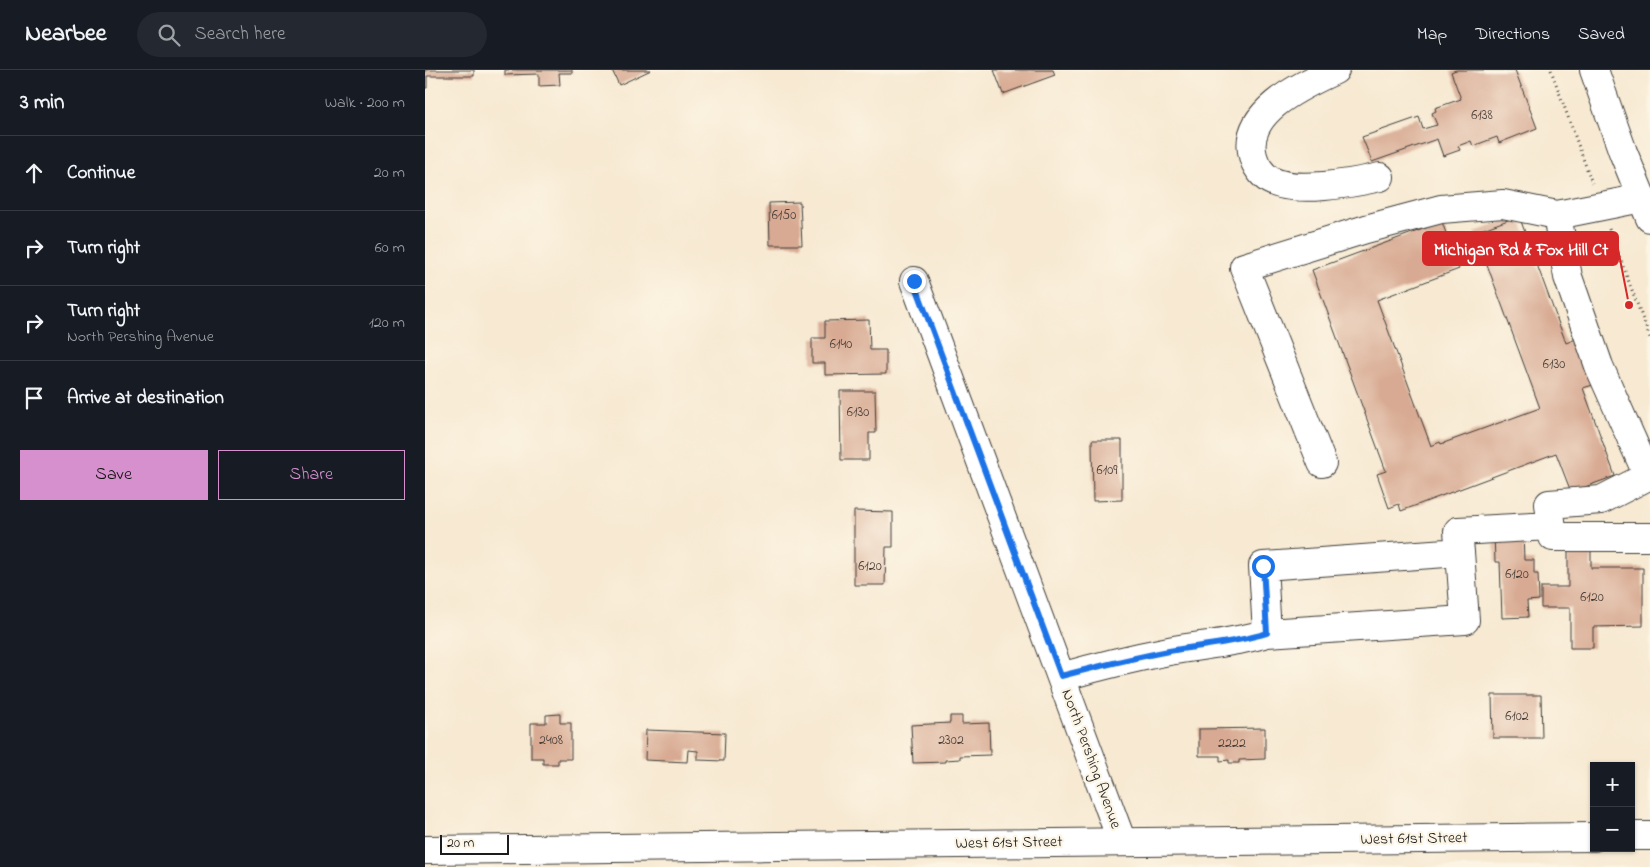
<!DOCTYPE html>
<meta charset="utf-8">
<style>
body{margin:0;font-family:"Indie Flower",sans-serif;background:#242831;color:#f1f3f6}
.controls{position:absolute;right:15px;bottom:15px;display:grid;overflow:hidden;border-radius:0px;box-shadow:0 1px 4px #0004}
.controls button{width:45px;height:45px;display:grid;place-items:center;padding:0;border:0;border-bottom:1px solid #363941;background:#171b24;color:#f1f3f6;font:25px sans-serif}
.scale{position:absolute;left:15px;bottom:12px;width:69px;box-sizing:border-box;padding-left:5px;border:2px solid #1c1c1c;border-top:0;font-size:14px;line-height:18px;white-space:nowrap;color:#1c1c1c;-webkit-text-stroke:4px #fcf5e5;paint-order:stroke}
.stop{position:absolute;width:15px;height:15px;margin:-11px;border:4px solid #1a73e8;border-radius:50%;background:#fff}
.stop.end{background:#1a73e8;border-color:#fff;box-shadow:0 1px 5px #0008}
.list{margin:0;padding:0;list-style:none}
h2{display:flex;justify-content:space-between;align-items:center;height:65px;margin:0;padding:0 20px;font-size:21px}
h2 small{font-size:16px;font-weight:400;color:#9ea1a6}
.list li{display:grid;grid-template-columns:32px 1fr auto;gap:15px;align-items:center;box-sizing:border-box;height:75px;padding:0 20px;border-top:1px solid #363941}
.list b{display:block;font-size:19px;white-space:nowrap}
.list p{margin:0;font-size:16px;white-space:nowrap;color:#9ea1a6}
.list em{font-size:16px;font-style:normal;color:#9ea1a6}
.actions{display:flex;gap:10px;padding:15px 20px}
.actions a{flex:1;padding:11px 0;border:1px solid #d690ce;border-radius:0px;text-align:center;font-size:18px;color:#d690ce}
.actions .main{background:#d690ce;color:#111}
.icon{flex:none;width:28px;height:28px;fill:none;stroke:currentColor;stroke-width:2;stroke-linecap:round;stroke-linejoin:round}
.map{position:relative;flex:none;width:1225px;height:797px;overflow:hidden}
header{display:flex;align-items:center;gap:30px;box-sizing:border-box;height:70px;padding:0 25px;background:#171b24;border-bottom:1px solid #363941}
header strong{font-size:24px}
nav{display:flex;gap:28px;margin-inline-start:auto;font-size:18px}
.search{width:350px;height:45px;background:#242831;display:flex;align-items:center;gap:12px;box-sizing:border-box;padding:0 18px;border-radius:28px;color:#9ea1a6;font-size:19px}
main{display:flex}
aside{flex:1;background:#171b24}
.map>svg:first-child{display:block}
</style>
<header>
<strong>Nearbee</strong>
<div class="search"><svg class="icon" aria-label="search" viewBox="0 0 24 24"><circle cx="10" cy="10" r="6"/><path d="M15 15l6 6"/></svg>Search here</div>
<nav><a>Map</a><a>Directions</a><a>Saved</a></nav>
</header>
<main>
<aside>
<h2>3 min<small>Walk · 200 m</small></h2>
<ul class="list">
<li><svg class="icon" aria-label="ahead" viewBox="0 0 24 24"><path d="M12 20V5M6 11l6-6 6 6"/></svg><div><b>Continue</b></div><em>20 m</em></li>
<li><svg class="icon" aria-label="right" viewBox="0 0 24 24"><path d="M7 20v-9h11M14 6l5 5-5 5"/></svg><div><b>Turn right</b></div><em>60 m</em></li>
<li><svg class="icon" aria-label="right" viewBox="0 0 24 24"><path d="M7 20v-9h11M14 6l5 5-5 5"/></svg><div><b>Turn right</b><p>North Pershing Avenue</p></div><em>120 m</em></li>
<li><svg class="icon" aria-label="arrive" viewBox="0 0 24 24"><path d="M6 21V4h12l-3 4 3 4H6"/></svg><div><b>Arrive at destination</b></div></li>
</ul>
<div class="actions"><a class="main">Save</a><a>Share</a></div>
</aside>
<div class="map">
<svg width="1225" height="797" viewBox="0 0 1225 797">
<rect width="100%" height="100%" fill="#fcf5e5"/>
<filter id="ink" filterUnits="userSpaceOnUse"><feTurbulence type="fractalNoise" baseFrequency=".02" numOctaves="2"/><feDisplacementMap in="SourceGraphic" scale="10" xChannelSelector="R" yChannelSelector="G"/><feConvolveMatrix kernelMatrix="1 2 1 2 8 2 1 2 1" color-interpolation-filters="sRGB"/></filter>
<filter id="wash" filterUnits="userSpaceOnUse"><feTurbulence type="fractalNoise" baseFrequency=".0096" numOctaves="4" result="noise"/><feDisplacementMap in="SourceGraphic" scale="20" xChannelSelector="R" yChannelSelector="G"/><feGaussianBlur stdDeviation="1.12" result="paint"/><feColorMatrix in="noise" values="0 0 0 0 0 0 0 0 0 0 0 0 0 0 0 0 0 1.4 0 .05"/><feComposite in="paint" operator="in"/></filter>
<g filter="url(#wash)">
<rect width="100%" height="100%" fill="#f7e9d2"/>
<g id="blocks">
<path fill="#d8aa93" d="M0,0H49V6H2V18H0Z
M80,0H147V3H134L135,15L114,16V4L80,5Z
M187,0H226L194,15Z
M569,0H628L630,5L578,24Z
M1031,0H1090L1112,58L1074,73L1072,67L1048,76L1046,71L1033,76L1035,80L1018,86L1012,69L947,92L937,67L994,47L998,59L1012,55L1007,43L1011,41L1010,38L1036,29L1026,2Z
M375,132L377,175H345L344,133Z
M1094,146L1141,273L1151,269L1168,315L1158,318L1190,406L1146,422L1131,383L976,441L974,434L964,438L952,404L961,401L887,200L1017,152L1034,199L952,230L1006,376L1015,372L1016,374L1115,338L1050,162Z
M444,250L445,280H461V304L400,305V293H387V268H400V251Z
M415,321H450L451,363H444V390H416Z
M667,370H697V430L668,431Z
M429,441L468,442V477H461L460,515H429Z
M1098,461L1099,490H1109V504H1113L1114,530L1102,531L1103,547L1077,548L1075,492H1070L1069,462Z
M1143,478H1166V498H1218V556L1168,557V578H1145V538H1116V517H1143Z
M1067,625H1116L1117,668H1068Z
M135,644V653H146V689H133V694H118V688H106V653H121V645Z
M525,646H537V654L564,653L565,685L535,686V689L520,690V692L488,693L486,655L525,653Z
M840,658V689L814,690V693H804V690L795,691V686H774V659Z
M221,660L300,663L299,691L273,690V681L263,680L262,692L220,690Z"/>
</g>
</g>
<g filter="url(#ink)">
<use href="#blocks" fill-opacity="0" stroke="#3d3b37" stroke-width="1"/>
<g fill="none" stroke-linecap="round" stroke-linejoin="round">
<defs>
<path id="minor" d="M910,0C878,15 816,42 828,86C830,95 837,105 845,110C869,124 929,113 955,107
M1132,145L1143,207L1174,296L1223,406
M489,211L697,772
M897,393L819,197L941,159L1016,139L1078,134L1132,145L1217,128
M1225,405L1176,430L1124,434L1128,467H1225
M1035,482L1040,550L842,563L838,496L1035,482L1033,461L1126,456
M636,607C671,597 707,588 744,581C777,575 810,573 842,563
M1206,766H1225
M0,780L1169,767"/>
<path id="major" d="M1169,0L1198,82L1225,148"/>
</defs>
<use href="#minor" stroke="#3d3b37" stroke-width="30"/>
<use href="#major" stroke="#3d3b37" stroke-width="30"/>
<path stroke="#3d3b37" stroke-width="3" stroke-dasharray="1 4" stroke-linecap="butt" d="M1126,0L1167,113
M1184,159L1225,268"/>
<use href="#minor" stroke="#fff" stroke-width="28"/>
<use href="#major" stroke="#fff" stroke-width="28"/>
</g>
</g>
<g fill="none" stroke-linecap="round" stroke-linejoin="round" filter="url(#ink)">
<path stroke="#1a73e8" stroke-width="6" d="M489,211L636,606C671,597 707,588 744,581C777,575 810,573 842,563L838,496"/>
</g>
<g text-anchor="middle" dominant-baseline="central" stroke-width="4.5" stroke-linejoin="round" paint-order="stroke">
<g font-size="14" fill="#4b403a">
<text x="1057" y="45">6138</text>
<text x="359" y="145">6150</text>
<text x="416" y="274">6140</text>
<text x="1129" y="294">6130</text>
<text x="433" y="342">6130</text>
<text x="682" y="400">6109</text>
<text x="445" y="496">6120</text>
<text x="1092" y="504">6120</text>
<text x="1167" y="527">6120</text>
<text x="1092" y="646">6102</text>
<text x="126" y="670">2408</text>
<text x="526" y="670">2302</text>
<text x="807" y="673">2222</text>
</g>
<g font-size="16" fill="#1c1c1c" stroke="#fcf5e5">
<text transform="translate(666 689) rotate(70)">North Pershing Avenue</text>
<text transform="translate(989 769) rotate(-1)">West 61st Street</text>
<text transform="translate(584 773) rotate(-1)">West 61st Street</text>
</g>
</g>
<path fill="none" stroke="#d62828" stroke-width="2" d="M1204 235L1193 179"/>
<circle fill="#d62828" stroke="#fcf5e5" stroke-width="2" cx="1204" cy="235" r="5"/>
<rect fill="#d62828" stroke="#d62828" stroke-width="2" x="998" y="162" width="195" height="33" rx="5"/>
<g font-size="18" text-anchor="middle" font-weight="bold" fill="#fff">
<text x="1096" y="185">Michigan Rd &amp; Fox Hill Ct</text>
</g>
</svg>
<div class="controls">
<button>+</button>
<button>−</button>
</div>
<div class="scale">20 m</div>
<div class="stop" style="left:838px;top:496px"></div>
<div class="stop end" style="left:489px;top:211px"></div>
</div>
</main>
